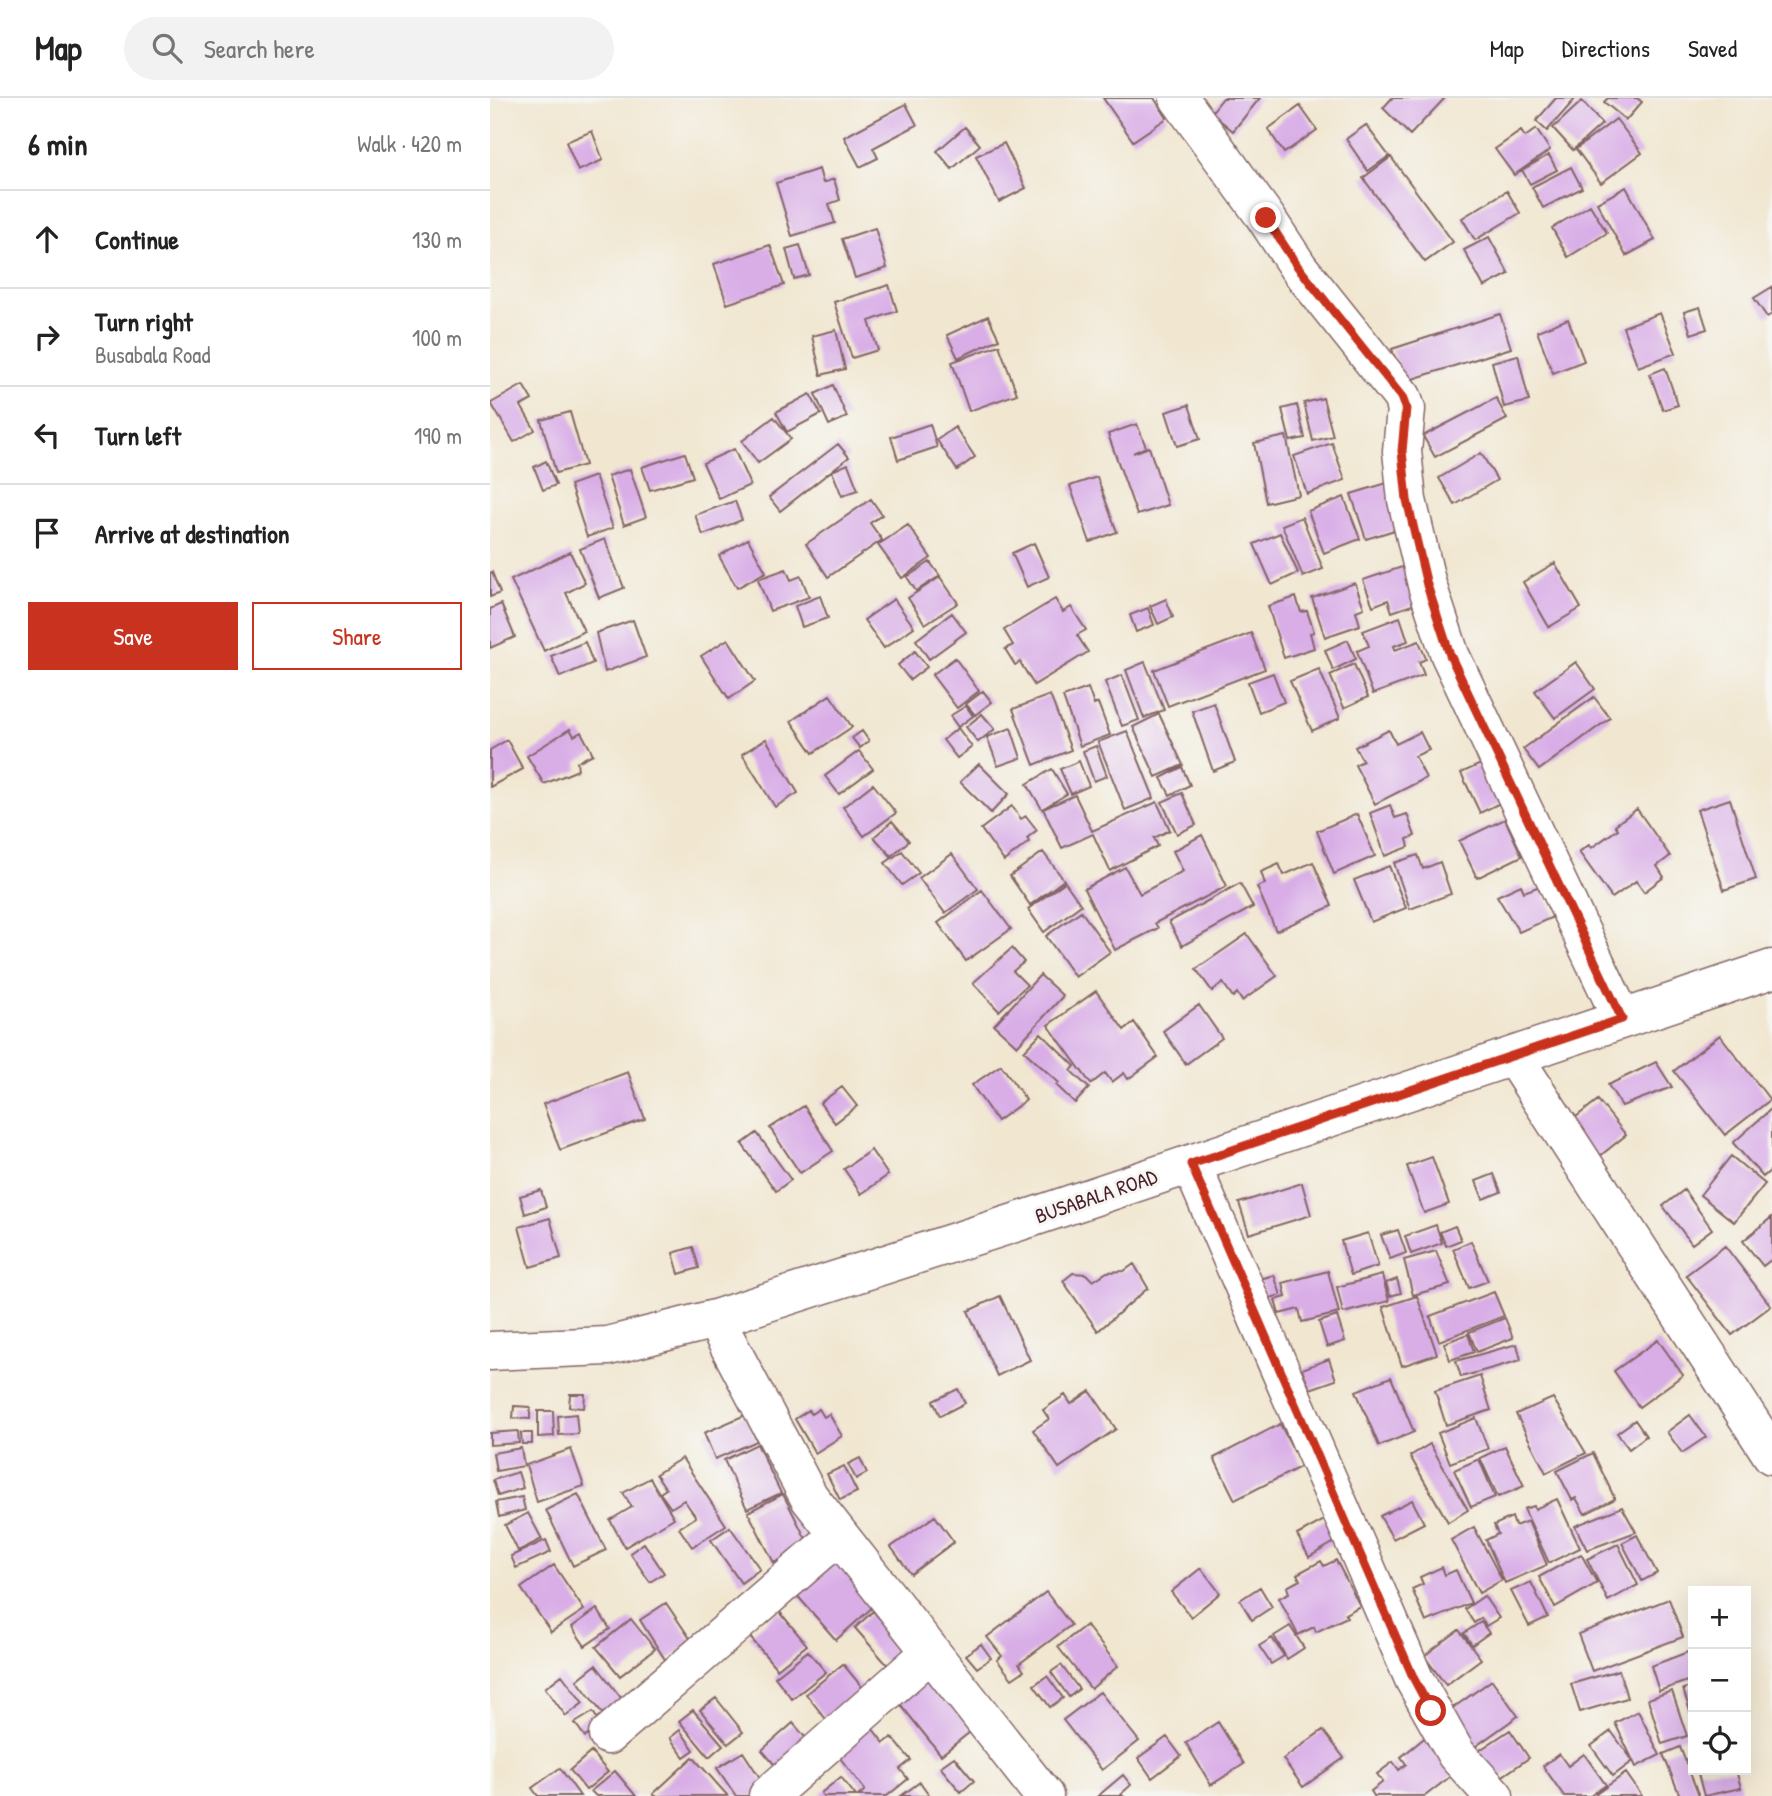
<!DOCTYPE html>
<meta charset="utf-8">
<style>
body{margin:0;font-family:"Patrick Hand",sans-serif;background:#f2f2f2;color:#222}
.controls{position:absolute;right:21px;bottom:21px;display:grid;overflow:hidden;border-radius:0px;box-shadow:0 7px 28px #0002}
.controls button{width:63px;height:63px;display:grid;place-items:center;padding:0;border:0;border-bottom:2px solid #e0e0e0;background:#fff;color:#222;font:35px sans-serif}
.stop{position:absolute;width:21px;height:21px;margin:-16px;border:5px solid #c8321e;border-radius:50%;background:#fff}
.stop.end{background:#c8321e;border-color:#fff;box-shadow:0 2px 7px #0008}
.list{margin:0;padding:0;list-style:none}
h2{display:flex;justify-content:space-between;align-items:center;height:91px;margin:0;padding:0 28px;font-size:30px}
h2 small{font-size:23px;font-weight:400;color:#767676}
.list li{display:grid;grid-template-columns:46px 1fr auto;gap:21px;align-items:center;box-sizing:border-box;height:98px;padding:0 28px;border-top:2px solid #e0e0e0}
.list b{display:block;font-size:26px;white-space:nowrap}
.list p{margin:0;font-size:23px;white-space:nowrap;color:#767676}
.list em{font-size:23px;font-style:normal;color:#767676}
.actions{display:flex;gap:14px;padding:21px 28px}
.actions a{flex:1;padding:16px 0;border:2px solid #c8321e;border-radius:0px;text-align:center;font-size:24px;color:#c8321e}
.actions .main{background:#c8321e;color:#fff}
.icon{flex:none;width:38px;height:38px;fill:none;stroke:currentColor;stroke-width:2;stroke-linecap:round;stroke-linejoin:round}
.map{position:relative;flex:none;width:1282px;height:1698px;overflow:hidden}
header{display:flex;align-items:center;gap:42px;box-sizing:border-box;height:98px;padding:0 35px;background:#fff;border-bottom:2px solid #e0e0e0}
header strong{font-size:33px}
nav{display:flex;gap:38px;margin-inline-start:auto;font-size:24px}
.search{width:490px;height:63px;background:#f2f2f2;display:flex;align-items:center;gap:18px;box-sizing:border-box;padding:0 24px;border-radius:38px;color:#767676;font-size:26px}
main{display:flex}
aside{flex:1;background:#fff}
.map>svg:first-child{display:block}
</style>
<header>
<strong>Map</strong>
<div class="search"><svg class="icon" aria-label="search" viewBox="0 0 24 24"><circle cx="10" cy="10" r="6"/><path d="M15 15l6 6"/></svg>Search here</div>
<nav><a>Map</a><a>Directions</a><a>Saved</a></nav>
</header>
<main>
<aside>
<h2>6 min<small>Walk · 420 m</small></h2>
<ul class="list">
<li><svg class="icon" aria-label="ahead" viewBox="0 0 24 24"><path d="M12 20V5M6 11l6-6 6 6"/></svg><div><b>Continue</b></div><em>130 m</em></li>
<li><svg class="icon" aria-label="right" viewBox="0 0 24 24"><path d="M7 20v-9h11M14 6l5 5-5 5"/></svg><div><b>Turn right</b><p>Busabala Road</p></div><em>100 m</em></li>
<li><svg class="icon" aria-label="left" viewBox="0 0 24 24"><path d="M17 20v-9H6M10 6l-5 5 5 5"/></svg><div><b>Turn left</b></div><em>190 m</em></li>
<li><svg class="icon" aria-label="arrive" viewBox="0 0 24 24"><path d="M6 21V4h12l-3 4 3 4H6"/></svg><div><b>Arrive at destination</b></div></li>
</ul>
<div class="actions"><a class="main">Save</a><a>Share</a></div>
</aside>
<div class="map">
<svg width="1282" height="1698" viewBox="0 0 1282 1698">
<rect width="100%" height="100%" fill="#f6f6f2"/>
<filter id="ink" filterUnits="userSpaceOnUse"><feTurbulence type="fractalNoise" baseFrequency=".0143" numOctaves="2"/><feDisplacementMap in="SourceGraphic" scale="14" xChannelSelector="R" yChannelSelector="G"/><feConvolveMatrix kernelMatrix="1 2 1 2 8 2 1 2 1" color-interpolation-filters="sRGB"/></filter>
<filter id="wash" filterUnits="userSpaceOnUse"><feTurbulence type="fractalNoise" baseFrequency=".00686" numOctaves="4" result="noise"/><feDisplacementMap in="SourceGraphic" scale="28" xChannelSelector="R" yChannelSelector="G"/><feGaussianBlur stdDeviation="1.57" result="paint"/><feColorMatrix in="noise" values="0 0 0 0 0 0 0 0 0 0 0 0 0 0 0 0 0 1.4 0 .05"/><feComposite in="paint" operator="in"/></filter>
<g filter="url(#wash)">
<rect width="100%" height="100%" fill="#f1e7d1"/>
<g id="blocks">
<path fill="#d9aee7" d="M613,0H664L677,20L643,43Z
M733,0H770L743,33L721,15Z
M902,0H955L920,37L893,10Z
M1066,0H1086L1057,33L1046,23Z
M1118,0H1147L1152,4L1136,22L1114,4Z
M1092,3L1112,26L1083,52L1063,30Z
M416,6L427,27L383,50L388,60L370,69L354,39Z
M810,8L827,32L794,55L778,31Z
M1126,21L1152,55L1111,85L1086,51Z
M876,27L899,58L878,73L856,41Z
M475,29L490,47L462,71L447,53Z
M1046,31L1060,52L1024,77L1005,51L1031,33L1035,39Z
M102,33L113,62L88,73L76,44Z
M514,45L536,90L509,104L486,58Z
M1059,57L1067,72L1040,86L1032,72Z
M901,59L963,144L935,164L873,80Z
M1081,69L1092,90L1053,110L1042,89Z
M329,71L333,85L344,81L350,102L339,106L345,125L302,138L286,85Z
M1136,89L1165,142L1136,158L1107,105Z
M1017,93L1030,115L985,142L972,120Z
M1100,107L1117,135L1078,159L1062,130Z
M385,130L397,170L365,180L352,141Z
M999,139L1019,176L994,189L974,152Z
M280,147L294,187L237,206L224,166Z
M310,147L319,177L304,181L296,151Z
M399,187L407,213L379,223L388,252L362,260L344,204Z
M1282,189V216L1277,219L1264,200Z
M1210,209L1217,231L1201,236L1194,214Z
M1170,215L1186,255L1148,269L1133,229Z
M1010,216L1021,250L913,284L902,251Z
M498,218L509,241L468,260L457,237Z
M1078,221L1094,263L1063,275L1047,233Z
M346,232L355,271L331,277L322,238Z
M509,247L527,296L479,313L462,264Z
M1028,257L1039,303L1014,309L1002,264Z
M1175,270L1188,307L1173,312L1160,276Z
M33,287L42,302L31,308L45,332L24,344L1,305Z
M343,287L357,319L339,327L325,296Z
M320,296L331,316L297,334L286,314Z
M833,300L843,338L823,343L814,305Z
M1006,300L1017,321L945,359L933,338Z
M699,307L710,341L687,348L676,314Z
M807,307L815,340L800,343L792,311Z
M80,314L95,367L66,375L51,322Z
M284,319L301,341L268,365L252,343Z
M440,326L447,349L408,362L401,339Z
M647,326L656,349L643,355L659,349L678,407L647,417L618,336Z
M465,329L485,359L467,372L447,342Z
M796,338L809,397L776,405L764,345Z
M842,345L855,382L817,396L804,358Z
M348,346L359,359L290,413L279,399Z
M244,351L260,387L229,401L213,365Z
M195,355L203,379L160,392L152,369Z
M991,355L1007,382L965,407L949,380Z
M56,363L66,387L53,392L44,369Z
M358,366L368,392L352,398L342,373Z
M140,371L156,419L134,427L118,378Z
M105,378L123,430L97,439L80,387Z
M607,379L627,434L600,444L580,388Z
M897,385L911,430L876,441L861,396Z
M854,399L870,441L834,455L818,413Z
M381,401L392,417L380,425L392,442L338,479L316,446Z
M245,403L252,422L213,437L205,417Z
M812,419L833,471L813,479L792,427Z
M418,427L441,460L412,480L388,447Z
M790,435L808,475L782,487L764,446Z
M115,441L134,490L109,500L90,451Z
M258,441L276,474L247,490L229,458Z
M544,445L559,479L537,489L522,455Z
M80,454L95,485L76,495L94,533L54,553L21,482Z
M440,464L450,478L426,493L417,479Z
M1065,465L1091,510L1059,529L1033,484Z
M918,467L931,504L902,514L898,502L883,508L873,482Z
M296,471L301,482L311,478L319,499L280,513L268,481Z
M2,474L10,495L0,499V475Z
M450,479L468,505L435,526L418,500Z
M865,485L874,510L866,513L870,527L835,539L822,500Z
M330,498L338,520L312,529L305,508Z
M806,499L811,514L817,513L824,534L820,535L824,550L794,560L778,508Z
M404,501L424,529L394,550L374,522Z
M565,501L573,514L581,509L596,532L587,537L598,554L544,587L530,564L525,567L515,551L523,547L514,532Z
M676,501L683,519L668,526L660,508Z
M11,506L25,539L0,550V511Z
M658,510L664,527L646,534L640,517Z
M462,515L476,534L439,561L426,542Z
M910,519L918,543L904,548L905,552L929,543L936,561L929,564L934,577L883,596L867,553L879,548L873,533Z
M143,522L156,559L115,574L106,535Z
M761,535L775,571L678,608L664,572Z
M238,541L265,583L239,601L211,558Z
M858,542L866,561L843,572L835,552Z
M95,544L103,565L70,579L61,558Z
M425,553L437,569L420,582L408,567Z
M465,560L489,593L467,610L442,577Z
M655,564L674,612L654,620L636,572Z
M1086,564L1105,591L1065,620L1045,593Z
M864,566L878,599L854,610L840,577Z
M829,571L850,620L822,633L800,583Z
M783,575L794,604L769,614L758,584Z
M632,577L649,622L632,628L615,584Z
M598,590L604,607L608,605L620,637L590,648L573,599Z
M493,593L502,604L485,617L476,606Z
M340,597L362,629L323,655L301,623Z
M560,597L581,652L544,667L523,611Z
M1104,599L1120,620L1049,672L1033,651Z
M724,605L745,664L723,673L702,613Z
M476,608L483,618L468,629L460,618Z
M492,616L505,631L488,644L476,629Z
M669,616L693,667L666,679L643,629Z
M468,630L482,649L467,660L453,642Z
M521,630L531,660L508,668L497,639Z
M80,631L84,638L91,634L103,656L87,664L88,672L54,686L37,658Z
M899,632L906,646L930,634L939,652L925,658L936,680L885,706L865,667L873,663L865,649Z
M372,633L379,643L370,650L362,640Z
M637,633L664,700L635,712L608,644Z
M276,641L308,695L285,709L252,656Z
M17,642L33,671L0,689V652Z
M606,648L617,678L604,683L593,653Z
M369,653L383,671L349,696L335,678Z
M589,663L599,688L581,696L570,671Z
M995,664L1014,703L990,715L971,675Z
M489,666L519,696L501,715L470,684Z
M692,669L700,687L680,697L671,680Z
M562,671L577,696L552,711L537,686Z
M383,686L406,715L374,738L353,709Z
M692,695L706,727L687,736L672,704Z
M585,697L602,733L667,704L680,732L664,740L668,748L620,773L603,736L572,750L553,711Z
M1240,701L1266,781L1234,792L1207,712Z
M900,707L905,720L917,716L925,738L917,741L919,749L895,758L880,715Z
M522,708L531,721L536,718L547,732L537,740L539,744L514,763L491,731Z
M1147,711L1180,758L1167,768L1174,779L1154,794L1146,783L1122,800L1089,754L1099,747L1101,750L1128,731L1125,727Z
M867,716L885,758L844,776L827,733Z
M1015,721L1032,758L987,780L969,743Z
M402,723L419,743L401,758L384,739Z
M712,737L737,788L665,825L668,830L625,852L594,791L635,769L650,796L693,773L683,753Z
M412,753L429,775L412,787L395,765Z
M553,754L574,782L540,807L520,778Z
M462,756L488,791L455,815L429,780Z
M928,757L933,771L950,764L961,796L920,811L904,765Z
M823,764L842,808L786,833L767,789L775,786L771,774L789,766L794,777Z
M899,768L916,810L881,824L864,782Z
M575,784L591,807L554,834L538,811Z
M750,785L763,809L692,848L679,824Z
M1031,787L1034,794L1050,788L1065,818L1029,834L1007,798Z
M492,792L521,831L476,863L448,825Z
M591,813L620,854L585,879L556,838Z
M757,836L787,878L752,903L747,895L743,899L733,885L722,893L706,871Z
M522,850L534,864L523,873L537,887L509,913L483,885Z
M550,877L573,898L527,948L504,927Z
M606,893L634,932L644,924L668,959L638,981L634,975L622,984L615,975L601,986L558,927Z
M709,907L732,940L696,966L673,933Z
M551,935L585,968L581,973L599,990L585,1005L566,987L569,985L534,953Z
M1230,937L1280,1002L1235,1037L1184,973Z
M1166,964L1182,989L1132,1008L1118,987Z
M511,967L536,1002L507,1023L482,987Z
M138,974L155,1021L70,1052L53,1006Z
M352,989L367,1008L345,1025L330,1005Z
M1108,1002L1136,1037L1105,1062L1077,1026Z
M314,1008L343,1053L310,1075L280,1030Z
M1282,1010V1071L1273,1079L1243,1045Z
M267,1035L301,1082L286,1093L252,1046Z
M381,1052L398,1077L371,1096L354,1071Z
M1241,1058L1275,1086L1244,1124L1210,1097Z
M942,1059L959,1106L934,1115L917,1068Z
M1004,1076L1011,1094L993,1101L986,1083Z
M812,1085L821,1117L759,1136L749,1105Z
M51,1092L56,1109L35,1116L30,1098Z
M1194,1092L1222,1131L1202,1146L1173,1108Z
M1282,1119V1161L1273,1168L1253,1143Z
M60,1120L71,1160L40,1169L29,1129Z
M946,1127L952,1145L921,1156L915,1138Z
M965,1128L971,1142L956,1148L950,1134Z
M908,1132L916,1155L900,1161L891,1137Z
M878,1135L888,1168L861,1177L851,1143Z
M981,1143L998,1183L979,1190L963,1151Z
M1235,1148L1281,1208L1242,1237L1196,1177Z
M203,1149L209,1170L189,1176L183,1155Z
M946,1153L960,1187L923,1197L914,1162Z
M644,1166L658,1190L608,1233L573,1183L583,1175L596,1176L603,1183L617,1174L634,1173Z
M838,1173L849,1215L812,1224L809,1211L789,1216L785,1202L796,1199L793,1185Z
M784,1177L791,1197L776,1201L770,1181Z
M892,1177L899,1203L853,1215L847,1189Z
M907,1181L911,1195L900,1198L896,1185Z
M1004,1194L1014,1218L949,1243L940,1218Z
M510,1198L540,1262L507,1278L478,1213Z
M927,1198L947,1256L912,1268L893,1209Z
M847,1218L855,1243L837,1249L829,1224Z
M1015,1220L1023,1240L987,1254L979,1234Z
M978,1236L984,1254L960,1262L954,1245Z
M1168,1242L1193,1277L1149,1309L1124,1273Z
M1027,1246L1031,1262L971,1279L966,1263Z
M839,1261L846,1282L820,1291L812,1271Z
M990,1278L1001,1312L956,1327L945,1293Z
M901,1279L924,1334L889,1348L866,1293Z
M468,1291L475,1305L450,1318L443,1303Z
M600,1293L626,1331L569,1370L543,1332L559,1321L553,1312L575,1297L581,1306Z
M80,1296H95L94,1310L79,1309Z
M1063,1300L1096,1355L1056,1375L1026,1316Z
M24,1308L40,1309V1321L23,1320Z
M329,1311L334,1319L339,1316L352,1338L325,1355L305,1321L319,1312L321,1316Z
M48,1313H63L64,1338L48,1339Z
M86,1316L88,1336L69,1337L68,1318Z
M255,1317L267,1343L225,1361L214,1335Z
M1200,1317L1216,1339L1192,1355L1177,1334Z
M986,1320L998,1351L960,1365L948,1335Z
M1145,1322L1156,1338L1139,1351L1127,1335Z
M790,1326L812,1368L745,1402L724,1360Z
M28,1333L29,1345L0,1347V1335Z
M31,1335H42V1346H32Z
M267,1346L291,1395L257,1411L234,1362Z
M940,1346L978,1412L958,1424L920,1358Z
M1015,1348L1034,1388L1008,1399L990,1360Z
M31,1350L34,1368L6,1373L3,1355Z
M81,1351L94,1388L47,1404L36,1367Z
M1103,1355L1125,1401L1095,1416L1086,1400L1082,1402L1067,1373Z
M192,1360L236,1427L202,1449L189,1430L206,1419L194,1402L181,1410L170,1395L176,1391L166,1376Z
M370,1360L377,1375L366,1381L358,1366Z
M989,1361L1005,1399L981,1409L964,1372Z
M354,1368L367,1394L350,1402L337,1376Z
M28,1374L33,1390L8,1398L3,1382Z
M160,1380L184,1420L135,1449L120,1422L142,1409L133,1395Z
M88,1396L116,1452L83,1468L56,1412Z
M293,1396L319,1447L284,1465L258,1414Z
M32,1399L35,1412L9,1419L6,1404Z
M1067,1401L1090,1450L1059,1465L1034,1411L1044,1408L1045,1411Z
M922,1402L934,1425L903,1441L890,1418Z
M1132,1409L1146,1434L1097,1452L1085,1428Z
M38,1415L52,1441L28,1453L15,1427Z
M445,1418L464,1444L421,1476L401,1449Z
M1022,1419L1025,1428L1038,1423L1057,1467L1015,1485L996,1442L1008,1436L1004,1427Z
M836,1421L848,1442L819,1459L807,1437Z
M240,1429L270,1471L251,1485L221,1442Z
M984,1429L1012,1482L989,1495L961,1442Z
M1147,1437L1167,1475L1152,1483L1132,1445Z
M56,1442L61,1454L26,1470L21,1458Z
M154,1445L174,1475L160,1484L140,1455Z
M1128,1446L1148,1487L1118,1503L1097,1461Z
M338,1452L385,1507L346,1542L298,1487Z
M1091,1456L1107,1485L1065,1509L1049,1479Z
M846,1462L870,1508L855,1516L857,1519L826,1534L824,1529L808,1537L789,1500L799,1495L797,1489L810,1482L807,1476L831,1463L834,1468Z
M64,1467L94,1512L61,1534L31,1490Z
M952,1469L955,1477L966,1472L981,1505L936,1524L922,1491L933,1486L930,1479Z
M711,1470L730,1495L701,1519L681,1494Z
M1041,1484L1058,1519L1039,1528L1021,1493Z
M770,1489L782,1509L762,1522L750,1502Z
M556,1494L581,1527L529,1566L534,1573L522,1581L507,1562L512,1558L497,1539Z
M994,1498L1009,1520L996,1528L991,1520L984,1525L975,1511Z
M1179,1501L1193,1539L1102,1573L1088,1536Z
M176,1505L203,1545L176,1563L150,1522Z
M107,1511L120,1531L95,1548L82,1529Z
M289,1513L317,1547L287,1571L259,1538Z
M383,1513L425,1560L406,1577L365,1530Z
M141,1521L165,1551L130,1578L106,1549Z
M991,1524L999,1535L982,1547L974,1535Z
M596,1527L628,1568L601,1591L568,1549Z
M800,1528L814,1550L797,1561L784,1538Z
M969,1532L991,1561L956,1587L934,1558Z
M782,1540L794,1558L781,1566L769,1548Z
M491,1546L501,1560L487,1570L476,1557Z
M1203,1552V1581L1169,1593L1161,1568Z
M318,1553L336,1574L302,1601L285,1579Z
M353,1566L377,1595L339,1625L316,1596Z
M106,1567L138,1609L119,1624L87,1582Z
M571,1567L589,1591L579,1599L561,1574Z
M437,1569L485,1630L451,1657L402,1596Z
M1129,1572L1137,1600L1090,1614L1081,1586Z
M72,1577L93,1605L76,1618L55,1590Z
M557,1578L573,1600L560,1609L544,1587Z
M1002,1582L1028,1618L979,1653L953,1617Z
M1203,1588V1623L1193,1591Z
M1182,1593L1197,1638L1172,1646L1158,1601Z
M610,1594L649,1643L612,1672L573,1622Z
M226,1600L253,1634L238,1646L210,1612Z
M203,1612L233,1647L219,1659L189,1623Z
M1148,1613L1170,1657L1146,1669L1125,1625Z
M103,1614L112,1628L95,1639L85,1625Z
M728,1624L754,1666L721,1687L696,1645Z
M303,1625L326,1652L295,1679L272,1652Z
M378,1625L394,1645L402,1639L421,1662L410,1671L418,1681L397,1698H368L375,1692L350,1660L357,1654L351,1647Z
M190,1632L204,1652L194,1659L180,1640Z
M833,1632L854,1660L813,1689L793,1661Z
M1020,1632L1039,1660L1001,1686L981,1658Z
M1121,1633L1143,1663L1123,1678L1101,1648Z
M938,1637L966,1674L935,1698H884L881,1693L893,1684L887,1676L903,1664L909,1672L916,1666L911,1659Z
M677,1639L691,1658L662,1680L648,1660Z
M1190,1649L1209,1698H1190L1173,1656Z
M101,1654L118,1674L96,1692L80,1672Z
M253,1654L276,1689L262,1698H246L227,1670Z
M1069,1656L1078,1668L1094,1656L1116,1687L1100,1698H1074L1053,1668Z
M203,1659L238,1698H165L163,1696Z
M464,1659L484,1683L471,1694L450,1669Z
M70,1670L90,1698H48L42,1690Z
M1207,1672H1246L1251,1690L1214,1698Z
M125,1673L146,1698H106L101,1693Z
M1136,1675L1152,1698H1107L1106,1696Z
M633,1677L641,1687L631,1696L633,1698H608Z
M351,1679L366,1698H333L331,1695Z
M430,1684L440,1698H411Z"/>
</g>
</g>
<g filter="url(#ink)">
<use href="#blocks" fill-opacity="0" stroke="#846565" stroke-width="2"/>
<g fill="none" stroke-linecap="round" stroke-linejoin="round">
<defs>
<path id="minor" d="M689,0L776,120L808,169L912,299L916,311L912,353L917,402L937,487L960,557L1132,921
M1023,958L1282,1357
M701,1066L924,1581L966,1656L1004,1698
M225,1221L319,1399L554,1698
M0,1253L118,1248L225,1221L540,1120L1282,871
M118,1637L349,1437
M278,1698L441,1554"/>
</defs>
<use href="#minor" stroke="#846565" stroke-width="41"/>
<use href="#minor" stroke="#fff" stroke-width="38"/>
</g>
</g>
<g fill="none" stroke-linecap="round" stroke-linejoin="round" filter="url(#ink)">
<path stroke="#c8321e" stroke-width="9" d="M776,120L808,169L912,299L916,310L912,353L917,402L937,487L960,557L1132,921L701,1066L924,1581L941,1613"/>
</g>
<g text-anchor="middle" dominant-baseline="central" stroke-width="6" stroke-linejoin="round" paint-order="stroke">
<g font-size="21" fill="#4a1f2b" stroke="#f6f6f2">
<text transform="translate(606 1098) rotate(-19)">BUSABALA ROAD</text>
</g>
</g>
</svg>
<div class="controls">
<button>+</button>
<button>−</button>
<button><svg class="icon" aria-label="locate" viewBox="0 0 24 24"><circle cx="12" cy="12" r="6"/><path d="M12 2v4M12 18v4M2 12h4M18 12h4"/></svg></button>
</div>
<div class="stop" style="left:941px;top:1613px"></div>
<div class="stop end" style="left:776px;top:120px"></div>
</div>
</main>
